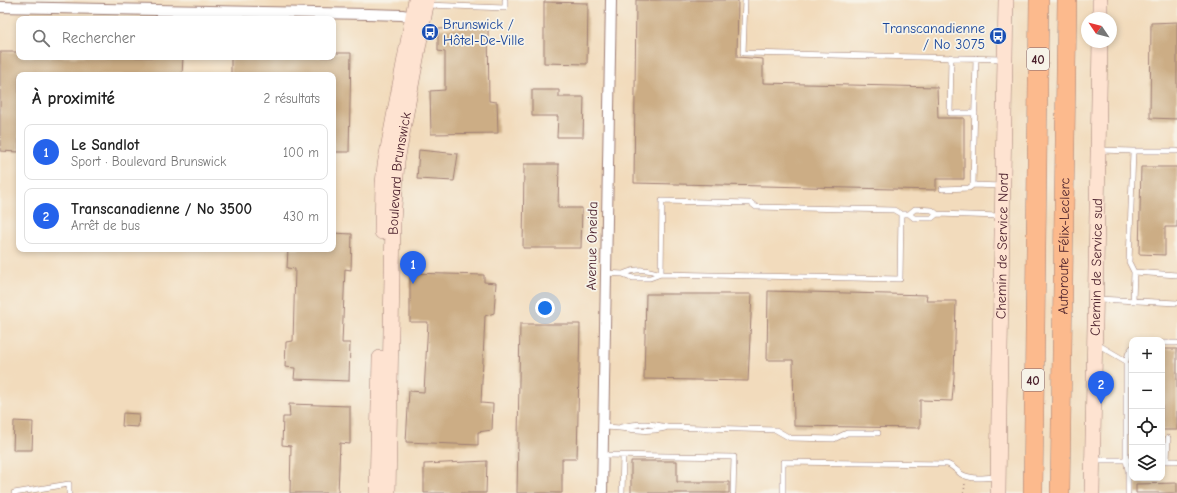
<!DOCTYPE html>
<html lang="fr">
<meta charset="utf-8">
<style>
body{margin:0;font-family:"Comic Neue",sans-serif;background:#f6f6f6;color:#222}
.controls{position:absolute;right:12px;bottom:12px;display:grid;overflow:hidden;border-radius:8px;box-shadow:0 2px 6px #0003}
.controls button{width:36px;height:36px;display:grid;place-items:center;padding:0;border:0;border-bottom:1px solid #e0e0e0;background:#fff;color:#222;font:20px sans-serif}
.compass{position:absolute;left:1081px;top:12px;width:36px;height:36px;border-radius:50%;background:#fff;box-shadow:0 2px 6px #0003;rotate:305deg}
.you{position:absolute;left:545px;top:308px;width:14px;height:14px;margin:-10px;border:3px solid #fff;border-radius:50%;background:#1a73e8;box-shadow:0 0 0 6px #1a73e833}
.badge{display:grid;place-items:center;width:26px;height:26px;border-radius:50%;background:#2563eb;color:#fff;font-size:13px;font-weight:700}
.pin{position:absolute;translate:-50% -33px;filter:drop-shadow(0 1px 2px #0008)}
.pin::after{content:'';position:absolute;top:21px;width:14px;height:12px;background:inherit;clip-path:polygon(0 0,100% 0,50% 100%)}
.list{margin:0;padding:0;list-style:none}
h2{display:flex;justify-content:space-between;align-items:center;height:52px;margin:0;padding:0 16px;font-size:17px}
h2 small{font-size:13px;font-weight:400;color:#767676}
.list li{display:grid;grid-template-columns:26px 1fr auto;gap:12px;align-items:center;box-sizing:border-box;height:56px;margin:0 8px 8px;padding:0 8px;border:1px solid #e0e0e0;border-radius:8px}
.list b{display:block;font-size:15px;white-space:nowrap}
.list p{margin:0;font-size:13px;white-space:nowrap;color:#767676}
.list em{font-size:13px;font-style:normal;color:#767676}
.icon{flex:none;width:22px;height:22px;fill:none;stroke:currentColor;stroke-width:2;stroke-linecap:round;stroke-linejoin:round}
.map{position:relative;flex:none;width:1177px;height:493px;overflow:hidden}
.search{position:absolute;background:#fff;box-shadow:0 2px 6px #0003;left:16px;top:16px;width:320px;height:44px;display:flex;align-items:center;gap:10px;box-sizing:border-box;padding:0 14px;border-radius:8px;color:#767676;font-size:15px}
.panel{position:absolute;background:#fff;box-shadow:0 2px 6px #0003;left:16px;top:72px;width:320px;height:180px;border-radius:8px}
.map>svg:first-child{display:block}
</style>
<div class="map">
<svg width="1177" height="493" viewBox="0 0 1177 493">
<rect width="100%" height="100%" fill="#f7f3e8"/>
<filter id="ink" filterUnits="userSpaceOnUse"><feTurbulence type="fractalNoise" baseFrequency=".025" numOctaves="2"/><feDisplacementMap in="SourceGraphic" scale="8" xChannelSelector="R" yChannelSelector="G"/><feConvolveMatrix kernelMatrix="1 2 1 2 8 2 1 2 1" color-interpolation-filters="sRGB"/></filter>
<filter id="wash" filterUnits="userSpaceOnUse"><feTurbulence type="fractalNoise" baseFrequency=".012" numOctaves="4" result="noise"/><feDisplacementMap in="SourceGraphic" scale="16" xChannelSelector="R" yChannelSelector="G"/><feGaussianBlur stdDeviation="0.9" result="paint"/><feColorMatrix in="noise" values="0 0 0 0 0 0 0 0 0 0 0 0 0 0 0 0 0 1.4 0 .05"/><feComposite in="paint" operator="in"/></filter>
<g filter="url(#wash)">
<rect width="100%" height="100%" fill="#f2dbbc"/>
<g id="blocks">
<path fill="#ccad85" d="M636,0H738L737,57L763,59V83L937,87L938,118H964V179H936V190L634,183Z
M544,2L588,3L587,64L544,63Z
M1177,22V119L1150,118L1151,23Z
M488,27L489,101L497,102L498,133L431,134L430,91L445,90V52L438,51V29Z
M0,52H19V57H183L182,75H19V152L0,151Z
M333,53H351L349,152H333V75H231V57H333Z
M532,90H559V97H584L583,137H557L558,116H532Z
M419,150L458,154L454,181L417,179Z
M524,164H559L558,208H582L581,248H523Z
M1141,167H1177V227H1165V255L1139,254Z
M333,233L352,234L351,270L345,269L342,343H350L349,381L294,379L295,368L285,367L286,342L293,341L295,269L287,268L288,249H333Z
M410,273L484,275V282L496,283L494,313L485,316L481,403L493,404L492,430L478,432V445L406,442L409,391L424,392L428,322H410Z
M768,291L927,295L926,301H956L954,377L952,401L920,400V428L794,426L793,360H767Z
M646,294H752L748,381L644,379Z
M520,324H580L577,459H562V493H517Z
M1162,349H1177V430H1162Z
M289,404L350,406V444L340,443L338,493H290L291,446L282,445L283,417H290Z
M123,413L139,414L138,427L122,426Z
M14,421L33,422L32,450H13Z
M487,461L486,493H424V464Z
M631,461H677V482H729V493H631Z
M1177,483V493H1136V484Z"/>
</g>
</g>
<g filter="url(#ink)">
<use href="#blocks" fill-opacity="0" stroke="#9e7d74" stroke-width="1"/>
<g fill="none" stroke-linecap="round" stroke-linejoin="round">
<defs>
<path id="lane" d="M745,0L743,53L1003,59
M427,5L505,8V0
M951,57L950,113H975
M976,58L973,185L1002,186
M1099,150L1133,151L1129,262L1134,272L1133,301
M1133,151H1177
M942,189L969,188L973,185
M909,214L915,209L932,210L937,214L1001,216
M1134,272L1177,275
M606,273L623,274L633,278H650L661,274
M623,274C637,268 647,269 661,274L900,279L901,214
M661,274L662,201L751,203L756,207L894,210L901,214H909L914,218H932L937,214
M1098,299L1177,303
M1162,343H1177
M1097,344L1126,361V460L1128,470V493
M1126,361L1129,352L1132,348
M603,427C627,427 641,434 665,428
M621,427C639,423 649,423 667,427L776,430L790,438L834,439L847,433H878
M603,455L734,457L733,493
M1093,460H1132
M1162,461H1177
M1167,461L1168,438
M14,493L69,484V493
M622,493L623,456
M783,493V462L947,464C953,466 956,470 961,474C972,480 985,478 997,477"/>
<path id="street" d="M0,7L368,14L402,15L418,18
M602,493L611,0"/>
<g id="secondary">
<path d="M1100,18V0"/>
<path d="M382,232L383,183L385,165L416,0"/>
<path d="M377,493L380,358"/>
<path id="s1" d="M388,493L393,222L397,161L427,0"/>
<path id="s2" d="M998,493L999,409L1006,0"/>
<path id="s3" d="M1092,493L1100,42"/>
</g>
<g id="highway">
<path d="M1033,493L1039,0"/>
<path id="s4" d="M1060,493L1067,0"/>
</g>
</defs>
<use href="#lane" stroke="#9e7d74" stroke-width="6"/>
<use href="#street" stroke="#9e7d74" stroke-width="12"/>
<use href="#secondary" stroke="#9e7d74" stroke-width="16"/>
<use href="#highway" stroke="#9e7d74" stroke-width="20"/>
<path stroke="#9e7d74" stroke-width="1.5" stroke-dasharray="1 3" stroke-linecap="butt" d="M964,493L965,483"/>
<use href="#lane" stroke="#fff" stroke-width="5"/>
<use href="#street" stroke="#fff" stroke-width="10"/>
<use href="#secondary" stroke="#fee3d1" stroke-width="15"/>
<use href="#highway" stroke="#fcba8d" stroke-width="19"/>
</g>
</g>
<defs>
<symbol id="bus-disc" viewBox="-11 -11 22 22"><circle r="9.5" fill="#1a4fb4" stroke="#f7f3e8"/><path d="M-5-6H5V4H4V6H2V4H-2V6H-4V4H-5ZM-3.5-4V0h7V-4ZM-3.5 1.2v1.5H-2V1.2ZM2 1.2v1.5H3.5V1.2Z" fill="#fff"/></symbol>
</defs>
<g fill-rule="evenodd">
<use href="#bus-disc" x="420" y="22" width="20" height="20"/>
<use href="#bus-disc" x="988" y="26" width="20" height="20"/>
</g>
<g text-anchor="middle" dominant-baseline="central" stroke-width="3.5" stroke-linejoin="round" paint-order="stroke">
<g fill="#f7f3e8" stroke="#7e5f64" stroke-width="1">
<rect x="1027" y="48" width="22" height="22" rx="3"/>
<rect x="1022" y="369" width="22" height="22" rx="3"/>
</g>
<g font-size="13" font-weight="bold" fill="#4a1f2b">
<text x="1038" y="59">40</text>
<text x="1033" y="380">40</text>
</g>
<g font-size="14" fill="#164399" stroke="#f7f3e8" text-anchor="start">
<text x="443" y="24">Brunswick /<tspan x="443" dy="16">Hôtel-De-Ville</tspan></text>
<text x="985" y="28" text-anchor="end">Transcanadienne<tspan x="985" dy="16">/ No 3075</tspan></text>
</g>
<g font-size="14" fill="#4a1f2b" stroke="#f7f3e8">
<text stroke="none"><textPath href="#s1" startOffset="320">Boulevard Brunswick</textPath></text>
<text transform="translate(592 246) rotate(-89)">Avenue Oneida</text>
<text stroke="none"><textPath href="#s2" startOffset="247">Chemin de Service Nord</textPath></text>
<text stroke="none"><textPath href="#s4" startOffset="247">Autoroute Félix-Leclerc</textPath></text>
<text stroke="none"><textPath href="#s3" startOffset="226">Chemin de Service sud</textPath></text>
</g>
</g>
</svg>
<div class="controls">
<button>+</button>
<button>−</button>
<button><svg class="icon" aria-label="locate" viewBox="0 0 24 24"><circle cx="12" cy="12" r="6"/><path d="M12 2v4M12 18v4M2 12h4M18 12h4"/></svg></button>
<button><svg class="icon" aria-label="layers" viewBox="0 0 24 24"><path d="M12 4l9 5-9 5-9-5zM3 14l9 5 9-5"/></svg></button>
</div>
<svg class="compass" viewBox="-18 -18 36 36"><path d="M0-13l5 13h-10z" fill="#e53935"/><path d="M0 13l5-13h-10z" fill="#767676"/></svg>
<div class="you"></div>
<div class="pin badge" style="left:413px;top:284px">1</div>
<div class="pin badge" style="left:1101px;top:404px">2</div>
<div class="search"><svg class="icon" aria-label="search" viewBox="0 0 24 24"><circle cx="10" cy="10" r="6"/><path d="M15 15l6 6"/></svg>Rechercher</div>
<section class="panel">
<h2>À proximité<small>2 résultats</small></h2>
<ul class="list">
<li><span class="badge">1</span><div><b>Le Sandlot</b><p>Sport · Boulevard Brunswick</p></div><em>100 m</em></li>
<li><span class="badge">2</span><div><b>Transcanadienne / No 3500</b><p>Arrêt de bus</p></div><em>430 m</em></li>
</ul>
</section>
</div>
